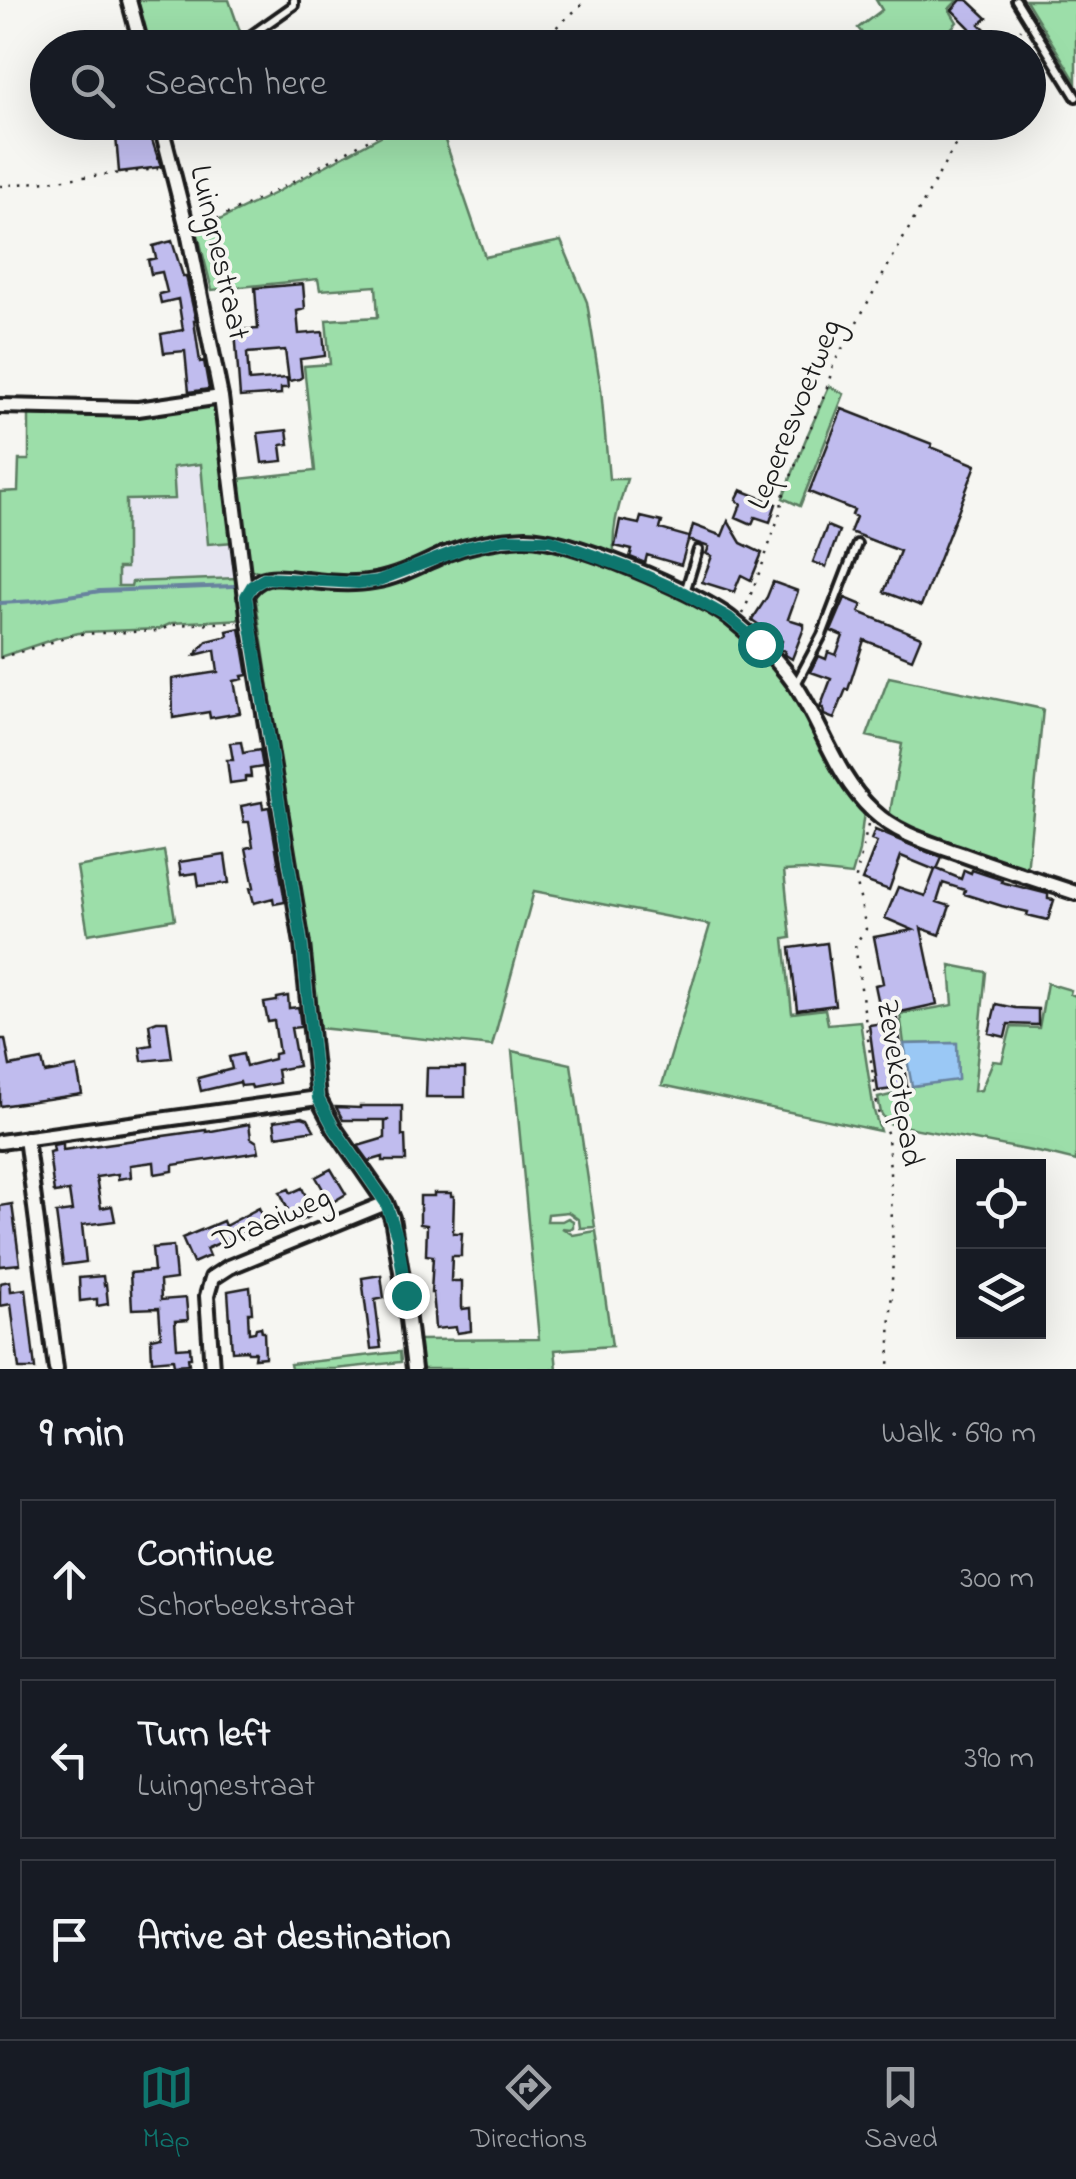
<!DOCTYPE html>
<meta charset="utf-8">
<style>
body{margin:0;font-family:"Indie Flower",sans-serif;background:#20242c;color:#f1f3f6}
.controls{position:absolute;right:30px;bottom:30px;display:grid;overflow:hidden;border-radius:0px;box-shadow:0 10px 40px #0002}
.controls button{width:90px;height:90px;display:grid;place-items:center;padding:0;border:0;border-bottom:2px solid #363941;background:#171b24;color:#f1f3f6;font:50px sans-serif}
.stop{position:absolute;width:30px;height:30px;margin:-22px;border:8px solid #0f766e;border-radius:50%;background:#fff}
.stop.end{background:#0f766e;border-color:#fff;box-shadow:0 2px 10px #0008}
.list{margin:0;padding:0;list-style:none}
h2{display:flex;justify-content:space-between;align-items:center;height:130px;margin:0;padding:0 40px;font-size:42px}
h2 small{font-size:32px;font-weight:400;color:#9ea1a6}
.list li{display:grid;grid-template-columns:65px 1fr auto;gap:30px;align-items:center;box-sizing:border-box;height:160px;margin:0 20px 20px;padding:0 20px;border:2px solid #363941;border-radius:0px}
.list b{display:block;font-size:38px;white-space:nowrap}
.list p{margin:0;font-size:32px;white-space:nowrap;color:#9ea1a6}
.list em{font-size:32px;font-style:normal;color:#9ea1a6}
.icon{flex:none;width:55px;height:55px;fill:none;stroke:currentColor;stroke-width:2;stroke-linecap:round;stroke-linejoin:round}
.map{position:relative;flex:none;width:1076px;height:1369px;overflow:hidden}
.search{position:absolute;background:#171b24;box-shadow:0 10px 40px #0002;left:30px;right:30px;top:30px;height:110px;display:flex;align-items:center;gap:25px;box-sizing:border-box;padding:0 35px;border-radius:55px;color:#9ea1a6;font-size:38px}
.sheet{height:670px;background:#171b24}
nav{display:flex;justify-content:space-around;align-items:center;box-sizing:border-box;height:140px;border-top:2px solid #363941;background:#171b24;font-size:28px;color:#9ea1a6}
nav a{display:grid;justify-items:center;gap:5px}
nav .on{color:#0f766e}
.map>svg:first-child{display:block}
</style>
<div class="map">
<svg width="1076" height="1369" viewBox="0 0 1076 1369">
<rect width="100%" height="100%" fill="#f6f6f2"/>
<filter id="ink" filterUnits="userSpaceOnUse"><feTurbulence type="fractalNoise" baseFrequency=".01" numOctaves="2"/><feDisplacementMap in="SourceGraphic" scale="20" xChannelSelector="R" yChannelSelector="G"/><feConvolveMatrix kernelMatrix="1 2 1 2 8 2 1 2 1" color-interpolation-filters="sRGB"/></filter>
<g filter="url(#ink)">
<path fill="#e6e5f1" d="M201,464L208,544L234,542L238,578L133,582L132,586L118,587V568L126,567V500L175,498L172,467Z"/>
<path fill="#9cdea9" stroke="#5c7d62" stroke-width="2.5" d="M133,0H229L242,37L226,47H148Z
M876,0H958L949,9L957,22L949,31L965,47H873L858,28L882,10Z
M1026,0H1076V82Z
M405,123H439L485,257L561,241L587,302L601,389L609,479H627C619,505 610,531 615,558L576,542L542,534L391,572L348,579L248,570L238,479L315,471L304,366L330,364L326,320L378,317L376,286L320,290L318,279L212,290L197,231L275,193Z
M829,386L844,394L800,506L783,498L805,441Z
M208,404L216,406L218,410L234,542L208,544L201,464L173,467L175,499L126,500V568H118V586H131L132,582L238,578L244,619L172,623L159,629L83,632L57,638L0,657V492L18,491L19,460H29V409Z
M529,544C562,548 592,561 623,573C676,595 733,619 772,663C803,698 817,743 840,782C847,793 856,802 864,812L859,851L852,875L804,870L784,871L791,938L784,939L792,1013L825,1009L828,1024L860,1021L874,1111L880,1131L662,1085L710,925L534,891L492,1046L320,1028L255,595L264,583L275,582L338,588L463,553Z
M889,677L1043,709L1027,872L943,845L889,818L902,744L867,736Z
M164,851L175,919L88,934L77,867Z
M950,965L986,972L974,1091L981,1090L993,1061L1002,1062L1011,1027L1039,1028L1047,983L1071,990L1070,994L1076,996V1161L1052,1155L887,1123L881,1113L878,1098L912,1090V1086L958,1079L956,1043L904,1044L900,1014L953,1005Z
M512,1051L571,1064L595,1227L580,1228L579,1220L568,1212L548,1214L547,1221H562L568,1218L573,1221V1227L570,1229L562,1228L573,1235L596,1231L612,1346L555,1350L557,1369H419L415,1340L539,1339Z
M400,1352L401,1362L335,1369H291L290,1364Z"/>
<path fill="#9ac8f5" stroke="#68839e" stroke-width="2.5" d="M957,1043L958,1080L912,1086L904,1044Z"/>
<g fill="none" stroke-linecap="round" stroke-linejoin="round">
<path stroke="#68839e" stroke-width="4" d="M0,603L36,601L100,591L234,586"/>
</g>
<path fill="#c0bcee" stroke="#1c1c1c" stroke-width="2.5" d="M961,0H968L987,18L980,24L999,43L994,48H969L960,38L970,28L952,10Z
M127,135V140L151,137L161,167L119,172L116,136Z
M172,241L183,276H186L196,321H194L200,362L204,361L209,389L189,392L185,351L164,353L161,334L183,330L178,299L161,303L159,294L167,292L162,272L151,274L148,260L156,258L153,246Z
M303,284L305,309L297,311L299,334L323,332L325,356L300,359L302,377L299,379L289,381L285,350L247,353L249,381L287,378L288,388H281V394L240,397L235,330L258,329L255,288Z
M842,409L932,444L931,447L976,465L921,606L884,592L900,551L850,532L856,517L852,515L854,510L809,492Z
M287,430L289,444L281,445L283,461L262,463L258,433Z
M741,490L776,504L770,522L755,517L752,524L736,517L741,504L736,500Z
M641,517L662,522L660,529L689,537L681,565L647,555L645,563L630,557L632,550L615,546L620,520L639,524Z
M728,521L741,543L762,553L751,580L741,575L734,592L702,582L712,556L706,554L709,547L689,540L693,525L722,536Z
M827,526L839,531L826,567L813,562Z
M773,582L798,591L788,619L804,624V628L792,659L784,654L785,651L779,649L782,641L752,620L767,597Z
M845,598L862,605L859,612L921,637L912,659L864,640L848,690L846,689L834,719L824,715L823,708H820L831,679L811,672L819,656L826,659L828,652L836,655L843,636L831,631Z
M240,628L248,675L242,676L243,679L234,681L240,713L210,718L209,712L173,718L172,679L218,672L215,650L195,655L207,641L228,636L227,631Z
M241,742L243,753L260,750L263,767L250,769L251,777H245V781L230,783L227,760H233L230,743Z
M262,802L263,808L269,807L285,902L274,904L273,898L254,903L250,888L254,887L246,848L253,846L249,822H244L241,806Z
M875,830L942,858L937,869L961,879L964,870L971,873L972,870L1002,880L1001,882L1048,894V899L1054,900L1048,920L1027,915L1028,912L1002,906L964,894L965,890L943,883L937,902L950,906L940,935L921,928L937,1004L896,1013L907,1087L878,1091L869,1025L883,1023L875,985L883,983L874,937L913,930L885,918L898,887L925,896L935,870L901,856L889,890L862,880L877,842L871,840Z
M225,855L229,883L199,886L197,873L181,875L179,862Z
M827,943L835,1005L797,1010L790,948Z
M288,996L289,1008L298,1007L299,1011L301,1027L291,1028L298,1066L277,1070L279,1083L252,1088L251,1085L241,1086L240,1082L201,1091L198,1078L232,1069L229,1057L243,1054L246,1066L274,1059V1054L279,1053L274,1021L268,1022L264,1003L277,1001V998Z
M996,1004L1015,1008L1038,1009V1025L1008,1024L1005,1037L989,1033Z
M157,1021H167L172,1058L142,1061L140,1047L152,1045L149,1024Z
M0,1039H5L10,1066L42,1060L45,1073L77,1067L82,1094L0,1106Z
M427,1068H465V1097H426Z
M360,1106H402V1136H405L406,1161H383V1157L369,1161L358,1146L385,1138V1122L389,1120H343L336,1107L360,1108Z
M302,1117L308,1119L314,1130L276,1136L274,1121Z
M249,1124L251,1138L257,1142L259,1152L173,1165V1171L155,1174L154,1162L130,1165L131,1177L118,1179V1174L96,1177L101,1208L112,1206L115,1221L82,1225L86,1262L63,1265L56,1213L72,1211L69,1191L54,1193L49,1152L54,1151L53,1145L63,1143V1150L206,1130V1132Z
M331,1169L346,1194L331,1203L316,1177Z
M302,1188L312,1209L307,1212L309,1217L294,1223L280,1192L289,1189L291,1193Z
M434,1193H451V1196H454L453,1233H462L461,1250V1256H452L451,1281H462V1309L470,1308L471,1331L457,1333L456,1327L435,1329L434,1314H435L433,1293H431L433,1256L426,1255L427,1225L420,1224V1196H434Z
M12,1204L20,1264L0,1266V1206Z
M259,1208L268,1228L244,1240L241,1233L206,1249L209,1256L193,1263L182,1238L223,1221L225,1226Z
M173,1246L176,1279L160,1281L161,1300L186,1298L188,1320L175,1321L177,1348L190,1347L191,1358H188L189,1364L174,1365L173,1359L152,1361L151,1338L161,1336L159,1308L132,1309L130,1273L154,1271L152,1248Z
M381,1275L384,1298L375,1300L381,1348L371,1349L362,1278Z
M103,1276L104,1285L106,1284L108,1304L97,1306V1299L80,1301L79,1278Z
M10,1281L11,1291L26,1289L35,1369H19L11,1304L0,1306V1283Z
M250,1287L252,1313H248L249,1333L255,1332L256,1328L261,1327L262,1332H264L265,1357L254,1358L255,1352H248L247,1350L232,1351L228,1291Z"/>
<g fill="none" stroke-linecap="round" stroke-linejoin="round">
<defs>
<path id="lane" d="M1016,0L1076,97
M233,48L294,5V0
M685,592L698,550
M796,684L822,635L857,544"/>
<path id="street" d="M129,0L142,48
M160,122L188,232L221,397L249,622L302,944L318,1098L334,1128L386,1203L392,1218L405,1295L414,1369
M0,406L138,409L221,397
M245,596C251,587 257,580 268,578C280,576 294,579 306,580C328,583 352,585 374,581C399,577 422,564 445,554C471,544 499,539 526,538C570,538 694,591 730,618C754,637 777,658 794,683C822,724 835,776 873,811C897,834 930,843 961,854C999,868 1037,880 1076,893
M26,1138L56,1369
M0,1142L318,1098
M212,1369L207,1296L212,1278L229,1267L386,1203"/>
</defs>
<use href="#lane" stroke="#1c1c1c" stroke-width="14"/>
<use href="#street" stroke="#1c1c1c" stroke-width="20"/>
<path stroke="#1c1c1c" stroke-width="2.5" stroke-dasharray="2.5 8" stroke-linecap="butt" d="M533,48L587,0
M1010,48L1021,29
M0,186L158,169
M198,228L275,191L400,122
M743,614L763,563L782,507L781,501L828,385L833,365L968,122
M0,658L78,634L158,631L172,625L237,622
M868,825L856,878L866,929L855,944L878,1112L888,1135L891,1192L893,1254L889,1369"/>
<use href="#lane" stroke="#f6f6f2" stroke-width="6"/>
<use href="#street" stroke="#f6f6f2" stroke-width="12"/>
</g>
</g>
<g fill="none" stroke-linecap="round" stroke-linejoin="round" filter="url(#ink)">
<path stroke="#0f766e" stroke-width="12" d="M406,1295L397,1236L386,1203L334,1128L318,1098L302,944L246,596L252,586L266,578L358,583L377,581L467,547L505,539L550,540L628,568L684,593L729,618L760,644"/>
</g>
<g text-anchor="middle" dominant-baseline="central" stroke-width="8" stroke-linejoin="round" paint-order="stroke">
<g font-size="32" fill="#1c1c1c" stroke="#f6f6f2">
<text transform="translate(218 253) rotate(77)">Luingnestraat</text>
<text transform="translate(796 415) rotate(-68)">Leperesvoetweg</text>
<text transform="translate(898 1083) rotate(81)">Zevekotepad</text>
<text transform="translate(273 1221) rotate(-23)">Draaiweg</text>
</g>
</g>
</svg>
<div class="controls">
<button><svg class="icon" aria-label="locate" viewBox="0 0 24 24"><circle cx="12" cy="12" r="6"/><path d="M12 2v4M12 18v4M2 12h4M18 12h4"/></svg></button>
<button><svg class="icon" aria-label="layers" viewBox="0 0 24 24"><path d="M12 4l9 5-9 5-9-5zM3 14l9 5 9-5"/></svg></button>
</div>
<div class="stop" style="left:760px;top:644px"></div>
<div class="stop end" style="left:406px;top:1295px"></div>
<div class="search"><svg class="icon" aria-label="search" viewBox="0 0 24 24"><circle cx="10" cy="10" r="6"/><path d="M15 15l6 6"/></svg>Search here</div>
</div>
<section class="sheet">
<h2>9 min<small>Walk · 690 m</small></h2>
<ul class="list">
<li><svg class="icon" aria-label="ahead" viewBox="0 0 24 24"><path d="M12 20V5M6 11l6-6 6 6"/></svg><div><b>Continue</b><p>Schorbeekstraat</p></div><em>300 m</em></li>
<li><svg class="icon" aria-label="left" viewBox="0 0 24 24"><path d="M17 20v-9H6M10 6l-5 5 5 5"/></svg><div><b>Turn left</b><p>Luingnestraat</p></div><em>390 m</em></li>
<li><svg class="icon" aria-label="arrive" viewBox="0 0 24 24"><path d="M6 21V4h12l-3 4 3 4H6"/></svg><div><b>Arrive at destination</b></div></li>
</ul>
</section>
<nav>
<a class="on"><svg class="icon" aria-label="map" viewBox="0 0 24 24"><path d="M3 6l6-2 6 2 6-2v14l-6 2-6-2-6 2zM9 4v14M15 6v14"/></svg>Map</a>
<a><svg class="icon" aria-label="directions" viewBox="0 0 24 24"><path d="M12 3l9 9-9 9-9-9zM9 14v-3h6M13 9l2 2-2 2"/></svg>Directions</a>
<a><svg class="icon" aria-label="saved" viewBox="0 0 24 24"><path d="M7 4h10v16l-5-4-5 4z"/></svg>Saved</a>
</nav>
